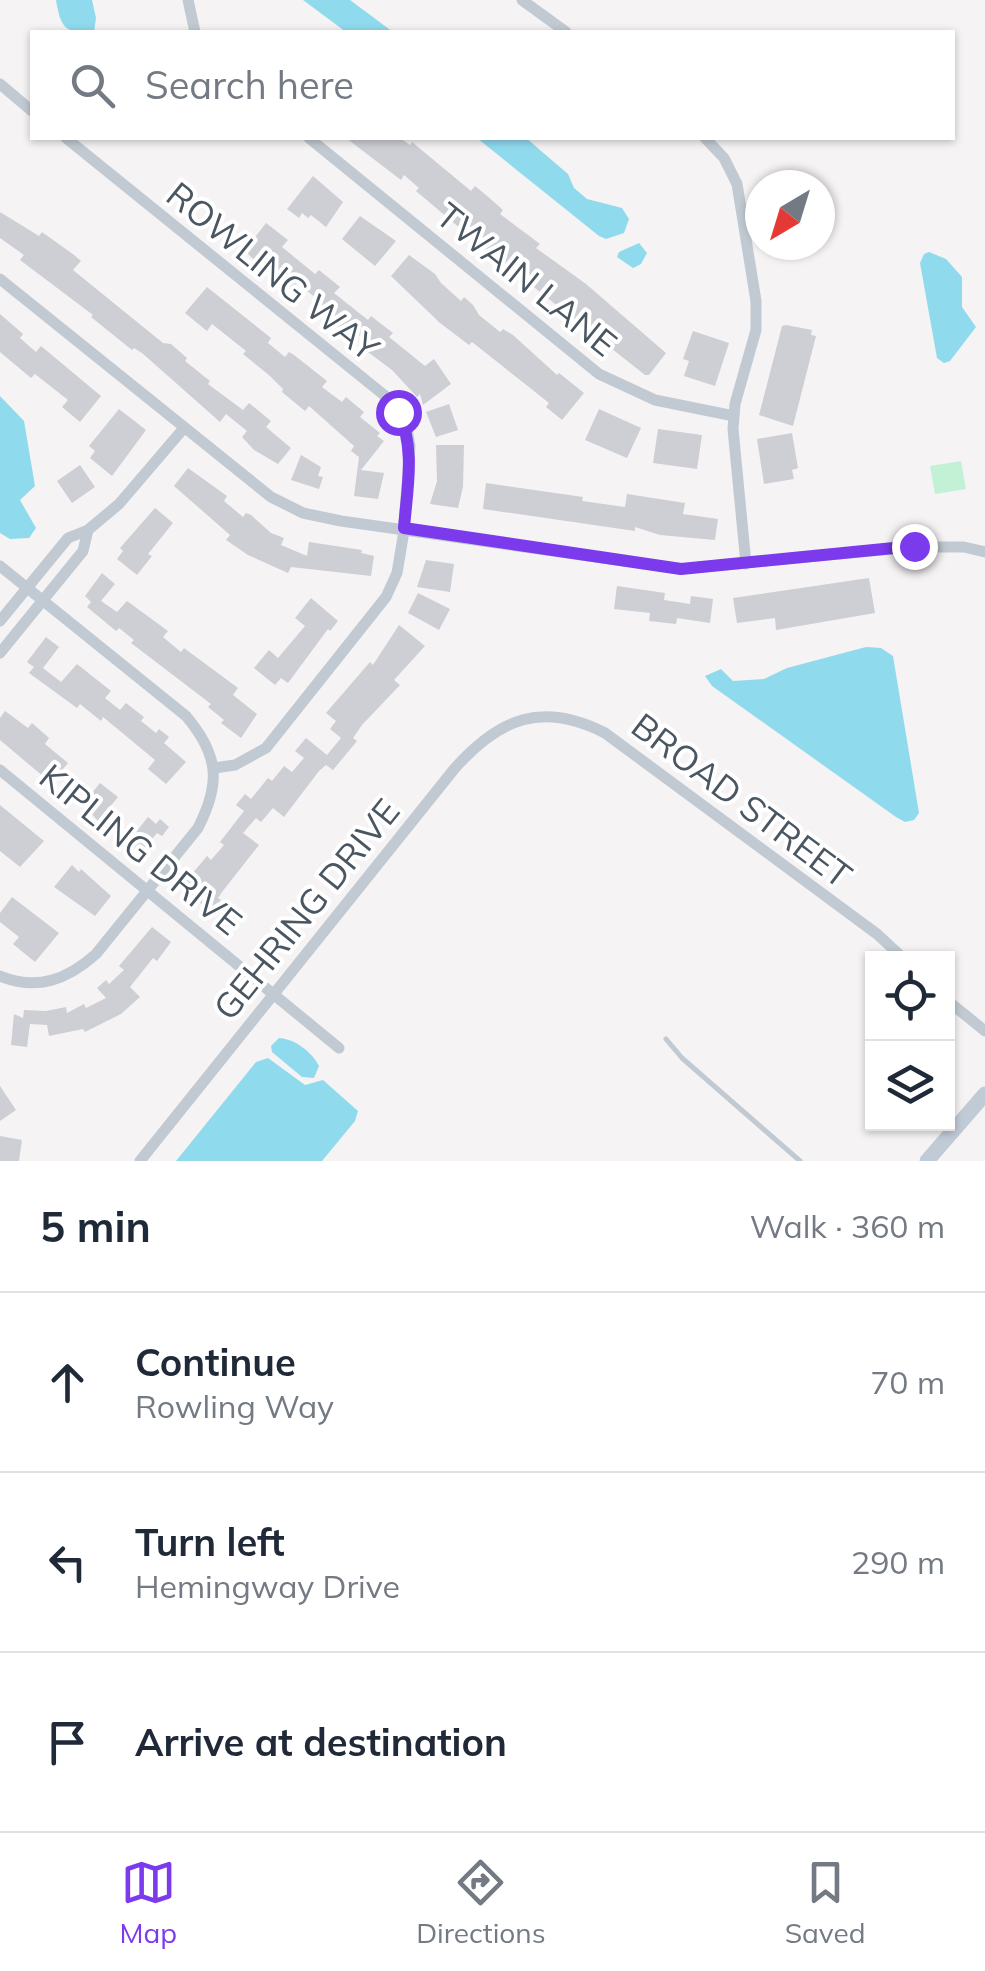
<!DOCTYPE html>
<meta charset="utf-8">
<style>
body{margin:0;font-family:Mulish,sans-serif;background:#f6f6f7;color:#1f2937}
.controls{position:absolute;right:30px;bottom:30px;display:grid;overflow:hidden;border-radius:0px;box-shadow:0 2px 8px #0004}
.controls button{width:90px;height:90px;display:grid;place-items:center;padding:0;border:0;border-bottom:2px solid #e0e1e3;background:#fff;color:#1f2937;font:50px sans-serif}
.compass{position:absolute;left:745px;top:170px;width:90px;height:90px;border-radius:50%;background:#fff;box-shadow:0 2px 8px #0004;rotate:218deg}
.stop{position:absolute;width:30px;height:30px;margin:-22px;border:8px solid #7c3aed;border-radius:50%;background:#fff}
.stop.end{background:#7c3aed;border-color:#fff;box-shadow:0 2px 10px #0008}
.list{margin:0;padding:0;list-style:none}
h2{display:flex;justify-content:space-between;align-items:center;height:130px;margin:0;padding:0 40px;font-size:42px}
h2 small{font-size:32px;font-weight:400;color:#747a83}
.list li{display:grid;grid-template-columns:65px 1fr auto;gap:30px;align-items:center;box-sizing:border-box;height:180px;padding:0 40px;border-top:2px solid #e0e1e3}
.list b{display:block;font-size:38px;white-space:nowrap}
.list p{margin:0;font-size:32px;white-space:nowrap;color:#747a83}
.list em{font-size:32px;font-style:normal;color:#747a83}
.icon{flex:none;width:55px;height:55px;fill:none;stroke:currentColor;stroke-width:2;stroke-linecap:round;stroke-linejoin:round}
.map{position:relative;flex:none;width:985px;height:1161px;overflow:hidden}
.search{position:absolute;background:#fff;box-shadow:0 2px 8px #0004;left:30px;right:30px;top:30px;height:110px;display:flex;align-items:center;gap:25px;box-sizing:border-box;padding:0 35px;border-radius:0px;color:#747a83;font-size:38px}
.sheet{height:670px;background:#fff}
nav{display:flex;justify-content:space-around;align-items:center;box-sizing:border-box;height:140px;border-top:2px solid #e0e1e3;background:#fff;font-size:28px;color:#747a83}
nav a{display:grid;justify-items:center;gap:5px}
nav .on{color:#7c3aed}
.map>svg:first-child{display:block}
</style>
<div class="map">
<svg width="985" height="1161" viewBox="0 0 985 1161">
<rect width="100%" height="100%" fill="#f5f3f3"/>
<path fill="#c3f1d5" d="M961,461L966,489L935,494L930,466Z"/>
<path fill="#90daee" d="M56,0H92L96,18L94,32C65,33 61,29 56,0Z
M303,0H350L393,32H346Z
M477,138H526L568,174L574,188L587,199L622,208L629,219L624,233L606,239L599,236Z
M639,243L647,253L641,264L633,268L617,257L619,252Z
M929,252L946,259L962,277V307L976,327L950,361L944,363L937,358L920,263L924,254Z
M0,396L24,421L35,486L20,500L36,528L29,538L10,539L0,533Z
M866,647L881,648L893,656L919,813L914,820L905,822L896,817L712,686L705,676L721,669L733,681L764,679L787,668Z
M279,1038C295,1039 312,1052 319,1066L314,1078L302,1077L272,1052L271,1046Z
M268,1058L305,1085L323,1080L358,1111L355,1121L322,1161H176L256,1062Z"/>
<path fill="#cdcfd5" d="M346,138H400L410,145L412,142L471,191L475,186L486,195L503,210L500,214L540,244L536,248L586,284L666,353L649,375H645L474,240L416,191L419,188L404,175L401,180Z
M313,176L343,202L326,227L311,215L308,218L302,213L299,218L287,209Z
M0,212L39,236L42,232L74,255L81,261L73,270L163,343L171,344L187,358L185,361L210,381L208,384L243,410L249,403L271,421L266,427L291,448L278,464L254,450L242,437L247,431L226,414L220,422L142,353L134,348L132,350L91,317L93,315L20,260L24,255L0,238Z
M360,216L396,241L375,266L342,239Z
M266,223L288,240L282,247L315,274L319,270L340,287L334,293L368,320L371,316L393,333L389,337L425,366L434,359L451,384L423,405L420,394L417,397L392,370L364,349L369,343L350,328L346,334L337,327L310,304L316,298L297,283L292,289L251,257L245,250Z
M409,255L435,274L441,283L461,301L464,297L473,305L479,315L500,332L503,329L513,335L557,375L559,373L584,393L562,420L546,407L549,403L472,342L469,345L440,323L391,276Z
M207,287L271,338L268,343L285,357L289,352L294,355L327,381L322,387L342,402L346,397L364,412L360,417L380,433L377,436L384,441L361,470L384,473L378,499L354,496L359,457L351,451L354,446L309,406L305,411L282,392L283,389L270,376L243,354L246,351L212,324L207,331L185,313Z
M0,314L23,334L20,338L36,352L41,346L101,396L80,422L62,407L68,400L35,374L31,378L0,352Z
M786,325L812,330L811,335L816,336L793,426L759,415L782,326Z
M693,331L729,343L715,386L684,376L689,361L683,359Z
M449,404L458,430L436,437L426,412Z
M119,409L146,430L112,476L90,458L95,451L89,446Z
M599,409L641,428L627,458L585,440Z
M658,429L702,435L697,469L653,463Z
M792,433L798,468L792,470L794,479L764,484L757,439Z
M436,445H464L463,487L458,508L430,504L437,481Z
M301,455L321,467L318,476L323,477L319,489L291,480Z
M80,465L95,487L72,503L57,481Z
M188,468L227,496L224,501L243,517L246,513L251,515L271,533L284,538L281,545L307,556L309,542L362,550L361,553L374,556L371,576L291,567L288,573L248,555L226,540L230,535L174,486Z
M486,483L583,497L582,501L625,507L627,494L685,503L683,514L718,519L715,540L660,535L635,527V531L483,509Z
M155,508L173,523L148,554L152,556L137,575L117,559L123,551L120,548Z
M426,560L454,564L450,592L417,587Z
M102,573L115,584L101,601L117,612L127,601L168,631L163,637L181,652L184,648L238,688L233,695L257,714L241,738L221,723L224,720L208,707L211,704L131,643L134,640L119,628L116,631L87,607L91,602L85,596Z
M869,578L875,613L776,630L775,618L737,623L733,598Z
M617,586L665,593L664,600L690,604L691,596L713,599L710,623L677,618L676,624L649,621L650,613L614,609Z
M418,593L450,609L439,630L408,613Z
M311,598L338,621L330,631L328,629L288,683L281,678L275,685L254,668L269,650L278,658L305,626L295,618Z
M399,625L425,646L394,680L400,685L362,725L353,738L357,741L333,770L326,765L319,771L284,817L273,808L261,822L256,818L243,833L259,845L222,892L218,898L221,900L211,912L181,887L207,856L211,860L224,845L220,842L244,811L236,805L245,794L251,799L268,778L272,781L284,766L292,772L304,758L295,751L306,738L327,755L341,738L330,729L336,721L326,713L370,662L373,665Z
M46,637L59,647L43,668L61,682L77,664L111,691L105,698L120,710L126,703L144,717L141,721L156,733L159,729L169,737L164,743L186,762L166,784L148,769L155,760L103,717L101,721L80,704L77,708L29,673L34,667L27,662Z
M5,711L28,728L32,723L49,738L45,744L68,763L51,783L0,740V718Z
M100,783L118,797L98,821L83,804Z
M0,805L44,841L20,867L0,851Z
M148,817L156,824L160,819L169,827L162,836L157,833L140,854L127,843Z
M72,865L79,872L81,869L111,896L95,916L54,887Z
M12,897L59,933L35,962L13,944L19,937L0,922V913Z
M152,927L171,942L157,961L153,958L130,987L140,997L121,1014L85,1032L83,1029L49,1036L47,1025L30,1024L27,1047L11,1045L14,1014L23,1018L24,1010L46,1011L66,1007L67,1013L84,1004L86,1008L106,998L97,988L106,980L109,984L124,970L119,966Z
M0,1086L16,1110L0,1121Z
M0,1136L22,1140L19,1161H0Z"/>
<g fill="none" stroke-linecap="round" stroke-linejoin="round">
<path stroke="#c1cad2" stroke-width="5" d="M666,1039L682,1058L800,1161"/>
<path stroke="#c1cad2" stroke-width="11" d="M188,0L195,32
M522,0L566,32
M0,84L32,111
M66,138L389,399L407,429L410,446L403,537L397,573L386,597L266,748L235,765L214,768
M309,138L599,374L655,400L734,416
M705,138L724,158L737,184L756,301V330L735,404L733,429L746,564
M0,279L271,497L303,513L341,521L681,569L913,547H964L985,552
M0,566L186,716C219,755 221,783 198,828L96,954C67,980 37,991 0,976
M0,621L68,538L88,530L119,504L184,428
M0,653L83,551L88,530
M0,770L339,1048
M948,1001L985,1031
M140,1161L455,768C500,718 542,701 605,733L877,934L903,958"/>
<path stroke="#c1cbd6" stroke-width="15" d="M927,1161L985,1094"/>
</g>
<g fill="none" stroke-linecap="round" stroke-linejoin="round">
<path stroke="#7c3aed" stroke-width="12" d="M398,412C416,447 407,489 404,528L681,569L914,546"/>
</g>
<g text-anchor="middle" dominant-baseline="central" stroke-width="8" stroke-linejoin="round" paint-order="stroke">
<g font-size="35" fill="#4a5661" stroke="#fff">
<text transform="translate(273 271) rotate(39)">ROWLING WAY</text>
<text transform="translate(527 279) rotate(39)">TWAIN LANE</text>
<text transform="translate(742 800) rotate(37)">BROAD STREET</text>
<text transform="translate(141 849) rotate(39)">KIPLING DRIVE</text>
<text transform="translate(306 909) rotate(-51)">GEHRING DRIVE</text>
</g>
</g>
</svg>
<div class="controls">
<button><svg class="icon" aria-label="locate" viewBox="0 0 24 24"><circle cx="12" cy="12" r="6"/><path d="M12 2v4M12 18v4M2 12h4M18 12h4"/></svg></button>
<button><svg class="icon" aria-label="layers" viewBox="0 0 24 24"><path d="M12 4l9 5-9 5-9-5zM3 14l9 5 9-5"/></svg></button>
</div>
<svg class="compass" viewBox="-18 -18 36 36"><path d="M0-13l5 13h-10z" fill="#e53935"/><path d="M0 13l5-13h-10z" fill="#747a83"/></svg>
<div class="stop" style="left:398px;top:412px"></div>
<div class="stop end" style="left:914px;top:546px"></div>
<div class="search"><svg class="icon" aria-label="search" viewBox="0 0 24 24"><circle cx="10" cy="10" r="6"/><path d="M15 15l6 6"/></svg>Search here</div>
</div>
<section class="sheet">
<h2>5 min<small>Walk · 360 m</small></h2>
<ul class="list">
<li><svg class="icon" aria-label="ahead" viewBox="0 0 24 24"><path d="M12 20V5M6 11l6-6 6 6"/></svg><div><b>Continue</b><p>Rowling Way</p></div><em>70 m</em></li>
<li><svg class="icon" aria-label="left" viewBox="0 0 24 24"><path d="M17 20v-9H6M10 6l-5 5 5 5"/></svg><div><b>Turn left</b><p>Hemingway Drive</p></div><em>290 m</em></li>
<li><svg class="icon" aria-label="arrive" viewBox="0 0 24 24"><path d="M6 21V4h12l-3 4 3 4H6"/></svg><div><b>Arrive at destination</b></div></li>
</ul>
</section>
<nav>
<a class="on"><svg class="icon" aria-label="map" viewBox="0 0 24 24"><path d="M3 6l6-2 6 2 6-2v14l-6 2-6-2-6 2zM9 4v14M15 6v14"/></svg>Map</a>
<a><svg class="icon" aria-label="directions" viewBox="0 0 24 24"><path d="M12 3l9 9-9 9-9-9zM9 14v-3h6M13 9l2 2-2 2"/></svg>Directions</a>
<a><svg class="icon" aria-label="saved" viewBox="0 0 24 24"><path d="M7 4h10v16l-5-4-5 4z"/></svg>Saved</a>
</nav>
